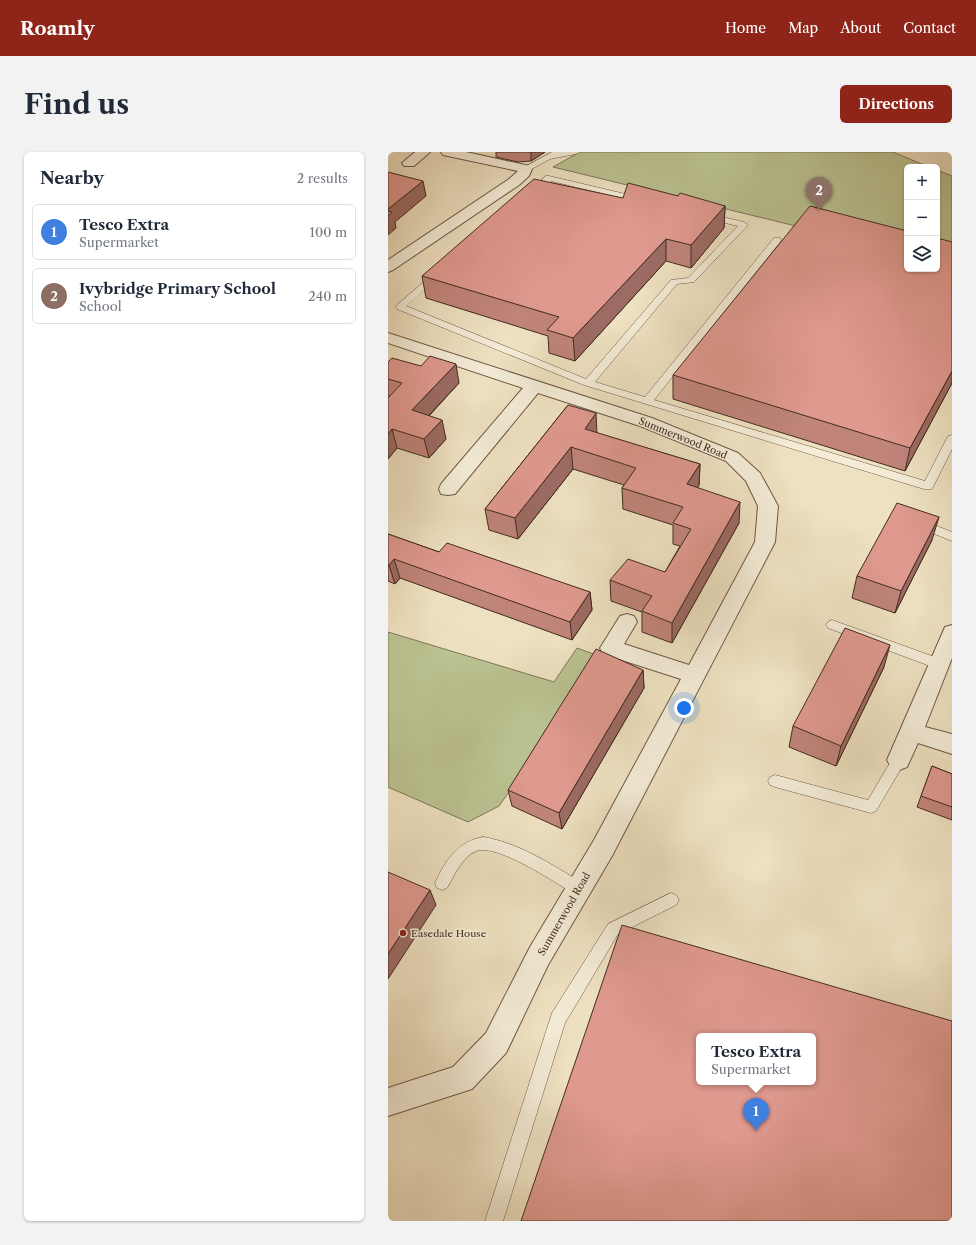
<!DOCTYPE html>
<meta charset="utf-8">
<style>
body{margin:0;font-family:"Libre Caslon Text",serif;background:#f2f2f3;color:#1f2937}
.controls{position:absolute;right:12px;top:12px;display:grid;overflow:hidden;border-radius:6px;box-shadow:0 1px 3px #0004}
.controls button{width:36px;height:36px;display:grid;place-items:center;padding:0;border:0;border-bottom:1px solid #e0e1e3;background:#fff;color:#1f2937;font:20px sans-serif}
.you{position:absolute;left:296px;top:556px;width:14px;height:14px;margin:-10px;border:3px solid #fff;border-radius:50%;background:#1a73e8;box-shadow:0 0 0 6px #1a73e833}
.badge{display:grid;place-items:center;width:26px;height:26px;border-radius:50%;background:#8f2418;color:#fff;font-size:13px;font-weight:700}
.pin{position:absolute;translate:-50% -33px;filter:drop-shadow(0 1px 2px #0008)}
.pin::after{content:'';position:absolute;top:21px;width:14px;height:12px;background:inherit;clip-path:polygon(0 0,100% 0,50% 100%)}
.popup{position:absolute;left:308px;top:881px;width:120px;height:52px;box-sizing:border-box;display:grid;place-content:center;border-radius:6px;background:#fff;filter:drop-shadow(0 1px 3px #0005);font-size:13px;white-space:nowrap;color:#747a83}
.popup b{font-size:15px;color:#1f2937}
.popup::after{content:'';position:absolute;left:50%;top:100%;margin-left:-8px;border:8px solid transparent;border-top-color:#fff}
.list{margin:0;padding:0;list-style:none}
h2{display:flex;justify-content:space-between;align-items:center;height:52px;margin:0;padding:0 16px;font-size:17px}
h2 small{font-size:13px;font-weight:400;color:#747a83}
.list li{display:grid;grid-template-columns:26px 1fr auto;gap:12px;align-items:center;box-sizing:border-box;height:56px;margin:0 8px 8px;padding:0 8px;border:1px solid #e0e1e3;border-radius:6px}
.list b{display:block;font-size:15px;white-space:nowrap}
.list p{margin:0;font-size:13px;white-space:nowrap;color:#747a83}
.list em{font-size:13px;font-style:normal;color:#747a83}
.icon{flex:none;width:22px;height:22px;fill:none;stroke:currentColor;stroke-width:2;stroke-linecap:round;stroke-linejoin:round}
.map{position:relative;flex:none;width:564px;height:1069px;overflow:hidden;border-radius:6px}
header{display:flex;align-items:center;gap:24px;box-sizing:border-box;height:56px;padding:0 20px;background:#8f2418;color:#fff}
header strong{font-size:19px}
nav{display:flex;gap:22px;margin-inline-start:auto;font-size:14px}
.intro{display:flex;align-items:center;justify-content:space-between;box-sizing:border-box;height:96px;padding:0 24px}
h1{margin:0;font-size:28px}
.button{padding:10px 18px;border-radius:6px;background:#8f2418;color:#fff;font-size:14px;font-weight:700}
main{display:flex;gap:24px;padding:0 24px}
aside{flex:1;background:#fff;border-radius:6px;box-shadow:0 1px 3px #0004}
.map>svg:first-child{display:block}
</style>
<header>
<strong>Roamly</strong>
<nav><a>Home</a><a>Map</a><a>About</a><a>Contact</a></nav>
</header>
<div class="intro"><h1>Find us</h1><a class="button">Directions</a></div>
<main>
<aside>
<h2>Nearby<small>2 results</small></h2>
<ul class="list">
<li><span class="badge" style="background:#3f7fe0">1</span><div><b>Tesco Extra</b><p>Supermarket</p></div><em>100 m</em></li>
<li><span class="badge" style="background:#8d6e63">2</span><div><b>Ivybridge Primary School</b><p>School</p></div><em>240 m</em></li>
</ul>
</aside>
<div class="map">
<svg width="564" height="1069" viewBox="0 0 564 1069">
<rect width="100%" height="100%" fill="#eee1c1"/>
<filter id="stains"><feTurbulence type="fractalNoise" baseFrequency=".005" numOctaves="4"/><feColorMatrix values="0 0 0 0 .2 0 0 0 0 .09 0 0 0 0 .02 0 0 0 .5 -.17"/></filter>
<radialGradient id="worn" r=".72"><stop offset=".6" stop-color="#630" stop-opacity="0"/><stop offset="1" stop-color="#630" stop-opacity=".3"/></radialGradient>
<path fill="#bbc291" stroke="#7e7658" d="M192,0H505L541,15H519V101L165,15Z
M549,18L564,24V112L549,108Z
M0,480L166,530L189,496L216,506L111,654L80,670L0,635Z"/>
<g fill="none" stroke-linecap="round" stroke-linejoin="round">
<defs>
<path id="lane" d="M164,0H192L188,2L162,7L140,19H137L133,17Z
M158,24H161L356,70L360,73L306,130L289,132L207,230L257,245L386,86H392L393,88L392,90L266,248L537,329L559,286L560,284L564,283V297L544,337H536L196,233L9,157L7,155L9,153ZM163,29L350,74L300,126L283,128L198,227L18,154Z
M531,367L564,380V389L527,374L525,371L527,368Z
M444,468L555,508L556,512L555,516L550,517L440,476L438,473L440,470Z
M511,602L516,604L518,608L488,659L483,661L387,635L382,633L380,629L382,625L387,623L480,648L506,604Z
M95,685C132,691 164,713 196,732L198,737L196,742L191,744L186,742C167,730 108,691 88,699C74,705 66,724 59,736L54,738L49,736L47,731C57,709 70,689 95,685Z
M283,741L288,743L291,748L288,753L230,782L177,871L115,1069H97L164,861L220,772Z"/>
<path id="street" d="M27,0H42L26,14H16L14,11Z
M53,0H78L142,14L144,17L141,24L131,33L5,118L0,120V108L121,27L130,19L55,3Z
M0,181L264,266L350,301L372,321L390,354L387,390L224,704L160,813L118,901L84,937L0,964V936L65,915L98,881L142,795L206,688L293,527L215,502L212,496L232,464L239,462L246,464L249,470L236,492L301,513L367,390L370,354L358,329L338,309L252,274L150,241L67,342L60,343L53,342L51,337L53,332L135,236L0,191Z
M564,473V506L537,575L564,582V602L530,591L519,615L511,618L503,615L499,608L557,475Z"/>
</defs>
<use href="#lane" stroke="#6d5848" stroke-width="1"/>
<use href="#street" stroke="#6d5848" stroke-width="2"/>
<use href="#lane" fill="#f4ecd7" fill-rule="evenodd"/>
<use href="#street" fill="#f4ecd7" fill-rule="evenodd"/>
</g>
<path fill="#c0847b" stroke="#422b20" d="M108,0H157L143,9L130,10L108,5Z
M290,44L337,54L336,76L303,116L278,109L187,209L161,201L160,184L38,146L34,124L235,46Z
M0,210L71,231L41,264L58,287L41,306L9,296L0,307V246L2,244H0Z
M285,223L564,231L517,319L285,247Z
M180,253L209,281L312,312L311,333L309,336L351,371L284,491L254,480V460L223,449L222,428L277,420L292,394L285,392V373L235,357L234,336L236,333L185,317L130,387L101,378L97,357Z
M0,382L51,400L202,440L204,458L184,488L12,426L7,432L0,429Z
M544,388L507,461L464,446L469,424Z
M496,515L448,614L401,595L405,574Z
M255,518L256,536L174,677L124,654L120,638Z
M544,614L564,622V668L529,655Z"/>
<path fill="#9c6b64" stroke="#422b20" d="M143,0H157L143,9Z
M35,29L38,44L7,70L8,76L0,83V57Z
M337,54L336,76L303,116V93Z
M278,87V109L187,209L185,186Z
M68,212L71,231L28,277L24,258Z
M564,219V231L517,319L522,296Z
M208,261L209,283L197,277Z
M54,268L58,287L41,306L36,287Z
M4,277L9,296L0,307V282Z
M183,295L185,317L130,387L127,366Z
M312,312L311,333L299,354V332Z
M352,350L351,371L284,491V471Z
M551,365L544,388L507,461L513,439Z
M6,407L12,426L7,432L1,413Z
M202,440L204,458L184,488L182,470Z
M502,493L496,515L448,614L453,594Z
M255,518L256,536L174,677L171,661Z
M42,738L48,753L0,827V802Z"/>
<path fill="#df998f" stroke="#422b20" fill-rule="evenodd" d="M0,20L35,29L0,57Z
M146,27L235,46L240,31L290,44L292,41L337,54L303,93L278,87L185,186L159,178L171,165L34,124Z
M422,54L519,79V117H549V86L564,90V219L522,296L285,223Z
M0,59L4,60L0,64Z
M42,204L68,212L24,258L54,268L36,287L4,277L0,282V246L14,231L0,227V210L4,206L33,214Z
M180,253L208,261L197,277L312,312L299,332L352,350L284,471L254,459L264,444L222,428L240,407L277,420L303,377L285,371L295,355L234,336L248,316L183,295L127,366L97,357Z
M509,351L551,365L513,439L469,424Z
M0,382L51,400L59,391L202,440L182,470L6,407L1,413H0Z
M457,476L502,493L453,594L405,574Z
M208,497L255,518L171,661L120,638Z
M544,614L564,622V655L533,644Z
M0,720L42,738L0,802Z
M234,773L564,869V1069H133ZM311,884H425V930H311Z"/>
<circle fill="#8f2418" stroke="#f4ecd7" stroke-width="1.5" cx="15" cy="781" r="4"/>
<g text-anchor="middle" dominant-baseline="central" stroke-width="3" stroke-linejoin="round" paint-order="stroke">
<g font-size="10" fill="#422b20" stroke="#f4ecd7">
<text transform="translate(295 286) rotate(22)">Summerwood Road</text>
<text transform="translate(176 762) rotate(-60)">Summerwood Road</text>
</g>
<g font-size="10" fill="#422b20" stroke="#f4ecd7" text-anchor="start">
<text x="23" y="781">Easedale House</text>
</g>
</g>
<rect width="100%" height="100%" filter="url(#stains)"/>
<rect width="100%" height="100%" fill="url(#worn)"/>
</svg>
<div class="controls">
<button>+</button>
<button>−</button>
<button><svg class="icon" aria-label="layers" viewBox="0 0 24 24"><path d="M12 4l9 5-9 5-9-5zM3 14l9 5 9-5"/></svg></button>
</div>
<div class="you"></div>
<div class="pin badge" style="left:368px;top:979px;background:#3f7fe0">1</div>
<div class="popup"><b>Tesco Extra</b>Supermarket</div>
<div class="pin badge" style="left:431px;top:58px;background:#8d6e63">2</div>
</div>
</main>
